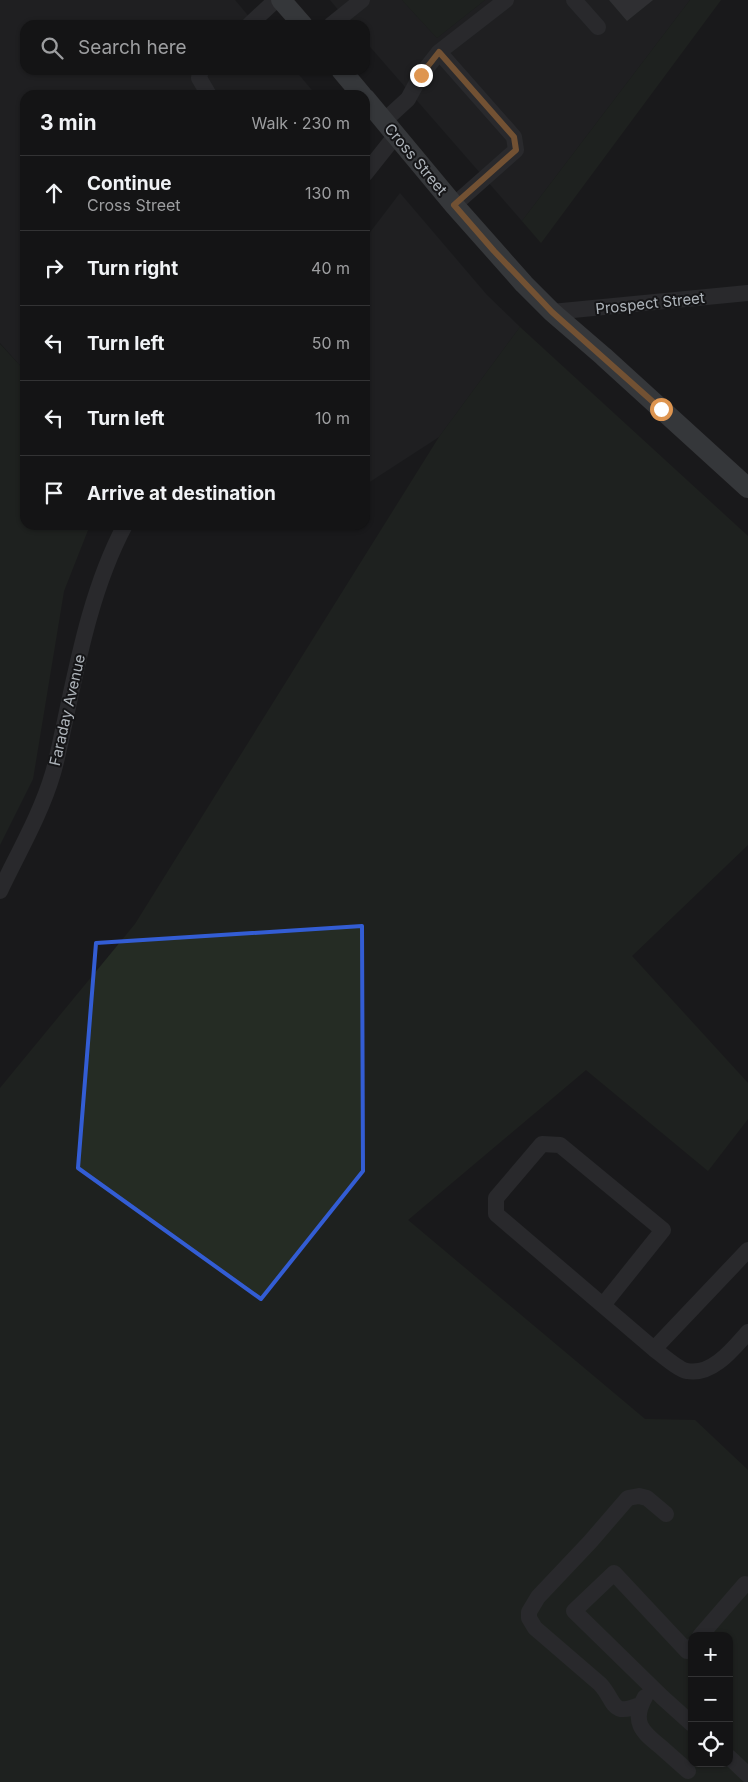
<!DOCTYPE html>
<meta charset="utf-8">
<style>
body{margin:0;font-family:Inter,sans-serif;background:#212122;color:#f1f3f6}
.controls{position:absolute;right:15px;bottom:15px;display:grid;overflow:hidden;border-radius:10px;box-shadow:0 1px 4px #0004}
.controls button{width:45px;height:45px;display:grid;place-items:center;padding:0;border:0;border-bottom:1px solid #333334;background:#141415;color:#f1f3f6;font:25px sans-serif}
.stop{position:absolute;width:15px;height:15px;margin:-11px;border:4px solid #de9550;border-radius:50%;background:#fff}
.stop.end{background:#de9550;border-color:#fff;box-shadow:0 1px 5px #0008}
.list{margin:0;padding:0;list-style:none}
h2{display:flex;justify-content:space-between;align-items:center;height:65px;margin:0;padding:0 20px;font-size:21px}
h2 small{font-size:16px;font-weight:400;color:#9d9ea0}
.list li{display:grid;grid-template-columns:32px 1fr auto;gap:15px;align-items:center;box-sizing:border-box;height:75px;padding:0 20px;border-top:1px solid #333334}
.list b{display:block;font-size:19px;white-space:nowrap}
.list p{margin:0;font-size:16px;white-space:nowrap;color:#9d9ea0}
.list em{font-size:16px;font-style:normal;color:#9d9ea0}
.icon{flex:none;width:28px;height:28px;fill:none;stroke:currentColor;stroke-width:2;stroke-linecap:round;stroke-linejoin:round}
.map{position:relative;flex:none;width:748px;height:1782px;overflow:hidden}
.search{position:absolute;background:#141415;box-shadow:0 1px 4px #0004;left:20px;top:20px;width:350px;height:55px;display:flex;align-items:center;gap:12px;box-sizing:border-box;padding:0 18px;border-radius:15px;color:#9d9ea0;font-size:19px}
.panel{position:absolute;background:#141415;box-shadow:0 1px 4px #0004;left:20px;top:90px;width:350px;height:440px;border-radius:15px}
.map>svg:first-child{display:block}
</style>
<div class="map">
<svg width="748" height="1782" viewBox="0 0 748 1782">
<rect width="100%" height="100%" fill="#1a1a1c"/>
<path fill="#262729" d="M0,0H235L256,25H25V70H295L316,95H25V371L0,343Z
M330,0H402L437,38L485,0H690L522,221L365,41V25H351Z
M400,193L487,295L520,327L439,437L365,485V239Z"/>
<path fill="#252c24" fill-rule="evenodd" d="M402,0H485L437,38Z
M690,0H721L541,243L522,221Z
M520,327L748,536V845L632,956L748,1083V1119L708,1171L586,1070L408,1220L645,1419L695,1420L748,1470V1782H0V1088L135,924L439,437ZM692,1636H729V1763H692Z
M0,344L25,371V525H90L64,591L33,779L0,845Z"/>
<path fill="#494b4e" d="M609,0H653L627,21Z"/>
<g fill="none" stroke-linecap="round" stroke-linejoin="round">
<path stroke="#3c3d41" stroke-width="16" d="M574,0L598,27
M249,25L276,0
M331,25L362,0
M439,52L506,0
M201,70L199,78L209,95
M384,121L408,99L421,75L439,52L514,137L516,150L454,205
M365,174L396,135
M552,312L748,293
M0,891C18,853 41,814 53,773C58,756 61,738 65,721C79,655 93,585 125,525
M748,1250L654,1349C662,1355 679,1370 687,1371C712,1376 733,1349 748,1332
M603,1305L663,1230L560,1145L542,1144L496,1198V1214L654,1349
M700,1636L745,1584L748,1585
M692,1646L687,1651L614,1573L574,1611L662,1697L692,1724
M645,1697C631,1722 642,1732 661,1747C670,1755 679,1763 688,1771
M640,1705C610,1717 616,1701 600,1684L535,1628L529,1618V1612L538,1597L590,1542L628,1498L639,1496L647,1498L666,1514
M729,1757L748,1775"/>
<path stroke="#585b5f" stroke-width="20" d="M281,0L303,25
M341,70L362,95
M365,98L454,205L524,284L552,312L603,356L748,488"/>
</g>
<g fill="none" stroke-linecap="round" stroke-linejoin="round">
<path stroke="#de9550" stroke-width="6" d="M421,75L439,52L514,137L516,150L454,205L494,251L552,312L661,409"/>
</g>
<path d="M0 0H748V1782H0ZM362,926L363,1171L261,1299L78,1168L96,943Z" fill="#1a1a1c" fill-opacity=".55" fill-rule="evenodd"/>
<path fill="none" stroke="#335dd4" stroke-width="4" stroke-linejoin="round" d="M362,926L363,1171L261,1299L78,1168L96,943Z"/>
<g text-anchor="middle" dominant-baseline="central" stroke-width="4" stroke-linejoin="round" paint-order="stroke">
<g font-size="15" fill="#aeb4ba" stroke="#151517">
<text transform="translate(416 159) rotate(50)">Cross Street</text>
<text transform="translate(650 303) rotate(-6)">Prospect Street</text>
<text transform="translate(67 710) rotate(-77)">Faraday Avenue</text>
</g>
</g>
</svg>
<div class="controls">
<button>+</button>
<button>−</button>
<button><svg class="icon" aria-label="locate" viewBox="0 0 24 24"><circle cx="12" cy="12" r="6"/><path d="M12 2v4M12 18v4M2 12h4M18 12h4"/></svg></button>
</div>
<div class="stop" style="left:661px;top:409px"></div>
<div class="stop end" style="left:421px;top:75px"></div>
<div class="search"><svg class="icon" aria-label="search" viewBox="0 0 24 24"><circle cx="10" cy="10" r="6"/><path d="M15 15l6 6"/></svg>Search here</div>
<section class="panel">
<h2>3 min<small>Walk · 230 m</small></h2>
<ul class="list">
<li><svg class="icon" aria-label="ahead" viewBox="0 0 24 24"><path d="M12 20V5M6 11l6-6 6 6"/></svg><div><b>Continue</b><p>Cross Street</p></div><em>130 m</em></li>
<li><svg class="icon" aria-label="right" viewBox="0 0 24 24"><path d="M7 20v-9h11M14 6l5 5-5 5"/></svg><div><b>Turn right</b></div><em>40 m</em></li>
<li><svg class="icon" aria-label="left" viewBox="0 0 24 24"><path d="M17 20v-9H6M10 6l-5 5 5 5"/></svg><div><b>Turn left</b></div><em>50 m</em></li>
<li><svg class="icon" aria-label="left" viewBox="0 0 24 24"><path d="M17 20v-9H6M10 6l-5 5 5 5"/></svg><div><b>Turn left</b></div><em>10 m</em></li>
<li><svg class="icon" aria-label="arrive" viewBox="0 0 24 24"><path d="M6 21V4h12l-3 4 3 4H6"/></svg><div><b>Arrive at destination</b></div></li>
</ul>
</section>
</div>
